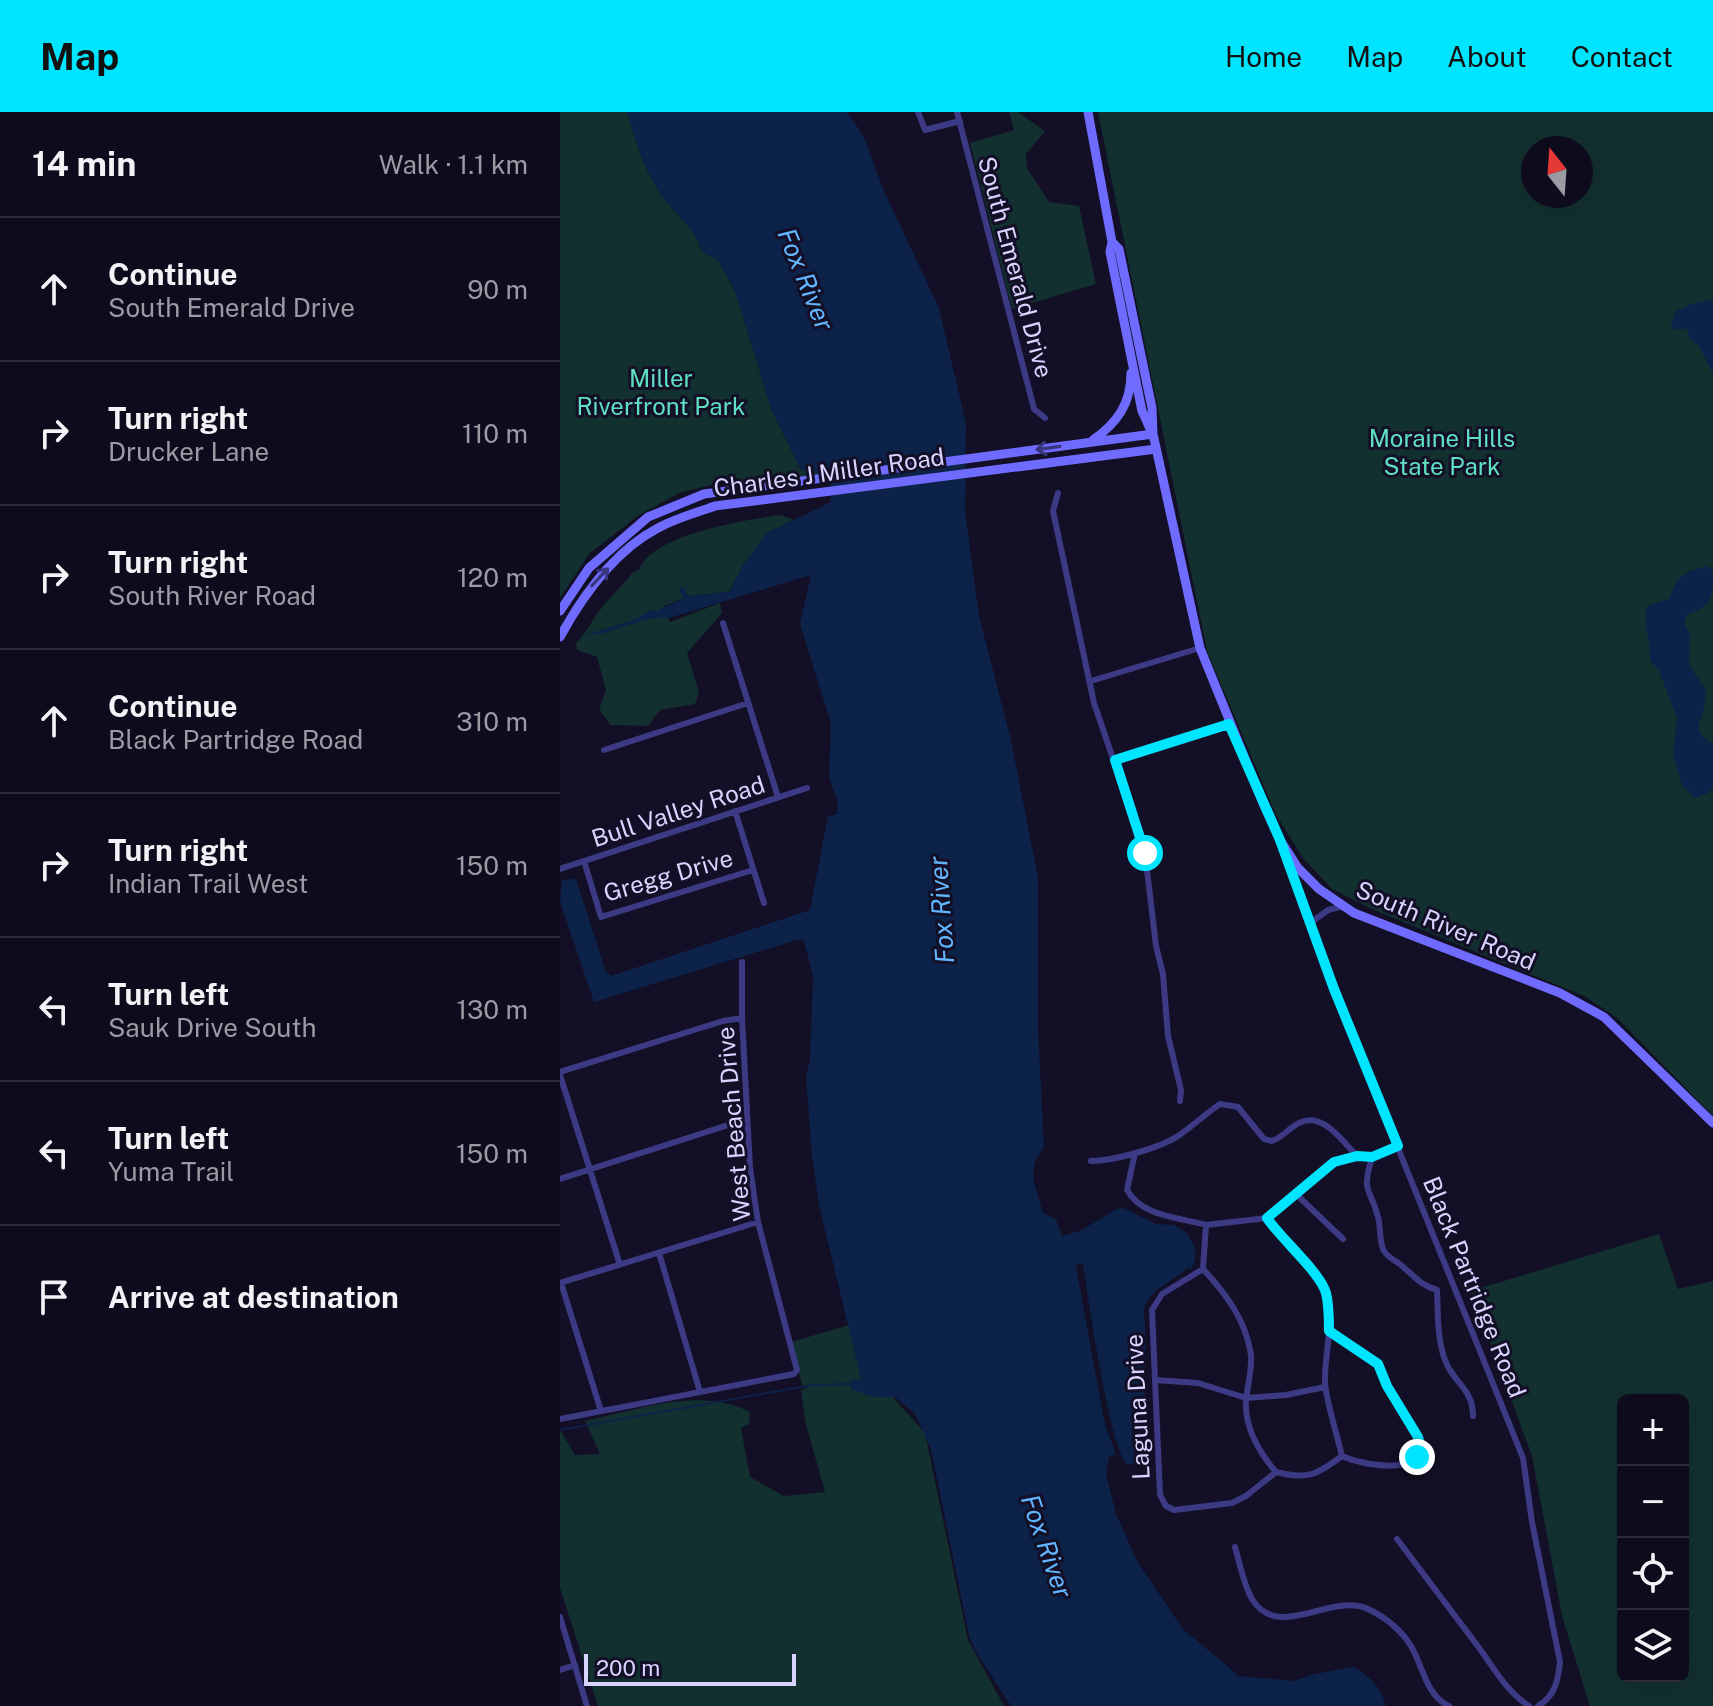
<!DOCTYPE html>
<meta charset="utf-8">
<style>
body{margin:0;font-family:"Public Sans",sans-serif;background:#1c1929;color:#f1f3f6}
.controls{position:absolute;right:24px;bottom:24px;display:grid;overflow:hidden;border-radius:12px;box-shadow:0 8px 32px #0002}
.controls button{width:72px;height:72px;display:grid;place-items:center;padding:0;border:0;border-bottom:2px solid #2e2b3b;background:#0e0b1c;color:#f1f3f6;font:40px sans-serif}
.compass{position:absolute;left:961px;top:24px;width:72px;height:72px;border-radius:50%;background:#0e0b1c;box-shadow:0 8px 32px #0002;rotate:343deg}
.scale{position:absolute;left:24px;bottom:20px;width:212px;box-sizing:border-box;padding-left:8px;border:4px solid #d9d4ff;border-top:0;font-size:22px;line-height:28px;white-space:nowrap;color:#d9d4ff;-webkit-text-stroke:6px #130f26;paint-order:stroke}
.stop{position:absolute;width:24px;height:24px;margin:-18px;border:6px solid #00e5ff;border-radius:50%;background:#fff}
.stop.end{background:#00e5ff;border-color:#fff;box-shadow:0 2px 8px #0008}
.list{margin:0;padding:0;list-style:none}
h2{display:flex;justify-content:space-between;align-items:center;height:104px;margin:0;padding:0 32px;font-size:34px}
h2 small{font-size:26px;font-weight:400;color:#9b9ba3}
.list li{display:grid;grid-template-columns:52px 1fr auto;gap:24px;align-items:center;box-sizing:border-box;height:144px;padding:0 32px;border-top:2px solid #2e2b3b}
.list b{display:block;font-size:30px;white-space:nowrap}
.list p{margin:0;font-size:26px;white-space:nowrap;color:#9b9ba3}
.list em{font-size:26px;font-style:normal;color:#9b9ba3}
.icon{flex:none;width:44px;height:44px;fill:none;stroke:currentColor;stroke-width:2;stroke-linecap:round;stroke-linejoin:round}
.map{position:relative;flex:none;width:1153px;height:1594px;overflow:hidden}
header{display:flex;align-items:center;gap:48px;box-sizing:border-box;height:112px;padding:0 40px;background:#00e5ff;color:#111}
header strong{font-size:38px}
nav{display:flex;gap:44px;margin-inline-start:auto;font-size:28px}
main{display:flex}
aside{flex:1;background:#0e0b1c}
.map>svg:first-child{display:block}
</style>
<header>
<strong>Map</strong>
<nav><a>Home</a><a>Map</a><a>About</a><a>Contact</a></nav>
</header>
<main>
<aside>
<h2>14 min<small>Walk · 1.1 km</small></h2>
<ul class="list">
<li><svg class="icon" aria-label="ahead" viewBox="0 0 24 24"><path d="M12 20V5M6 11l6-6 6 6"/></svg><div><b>Continue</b><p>South Emerald Drive</p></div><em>90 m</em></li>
<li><svg class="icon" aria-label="right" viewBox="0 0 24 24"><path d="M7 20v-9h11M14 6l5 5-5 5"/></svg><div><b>Turn right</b><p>Drucker Lane</p></div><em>110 m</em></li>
<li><svg class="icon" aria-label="right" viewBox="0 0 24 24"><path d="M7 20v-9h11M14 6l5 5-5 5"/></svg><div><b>Turn right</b><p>South River Road</p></div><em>120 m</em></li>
<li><svg class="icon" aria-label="ahead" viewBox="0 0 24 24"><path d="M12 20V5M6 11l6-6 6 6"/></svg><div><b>Continue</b><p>Black Partridge Road</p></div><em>310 m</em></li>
<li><svg class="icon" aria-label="right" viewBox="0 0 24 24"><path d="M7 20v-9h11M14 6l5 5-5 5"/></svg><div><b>Turn right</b><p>Indian Trail West</p></div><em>150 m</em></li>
<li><svg class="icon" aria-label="left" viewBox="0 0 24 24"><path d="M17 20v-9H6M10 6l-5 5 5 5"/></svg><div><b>Turn left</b><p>Sauk Drive South</p></div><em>130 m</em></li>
<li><svg class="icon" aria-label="left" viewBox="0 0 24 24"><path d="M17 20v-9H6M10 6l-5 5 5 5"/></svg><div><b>Turn left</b><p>Yuma Trail</p></div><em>150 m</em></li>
<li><svg class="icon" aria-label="arrive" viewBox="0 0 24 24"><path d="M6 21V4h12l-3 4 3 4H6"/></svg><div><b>Arrive at destination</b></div></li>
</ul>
</aside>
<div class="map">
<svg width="1153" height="1594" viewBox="0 0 1153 1594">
<rect width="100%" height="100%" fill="#130f26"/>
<path fill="#12302f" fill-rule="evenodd" d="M0,0H67C75,26 83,55 98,78C112,101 135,113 142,140L158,148L175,179L212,299L241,358L269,359L271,367L241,370L231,364L217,368L173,372L170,369L121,380L79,403L29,442L0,486Z
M449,0H458L485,19L466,42L467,56L489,90L519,94L536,172L452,197L410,31L454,18Z
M538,0H1153V1004L1057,906L1026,885L814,798L772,777L743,746L716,703L647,539ZM973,36H1021V84H973Z
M220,403L234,408L207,421L184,452L169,480L127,484L122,479L124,486L104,494L110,510L160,491L162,501L127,541L139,580L135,592L100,598L88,614L51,613L39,598L46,578L37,545L17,538L16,531C27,519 33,507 43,494C52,482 64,473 73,460L79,458C92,422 185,408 220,403Z
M1099,1122L1118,1177L1153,1169V1594H1030L1002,1504L972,1344L911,1179ZM1063,1288H1123V1564H1063Z
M289,1213L301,1267L290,1270L291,1277L316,1283H331L365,1321L408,1528L444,1594H38L0,1476V1318L15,1343L40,1342L25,1309C78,1298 139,1274 190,1300L189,1312L181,1316L190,1365L224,1384L265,1380L245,1309L241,1278L253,1273H242L231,1230Z"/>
<path fill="#0c2248" d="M67,0H287L303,23L324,79L379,196L406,312L405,399L419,504L451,628L478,766V916L484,1036C464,1058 477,1075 483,1101L496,1107L502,1124L522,1118L556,1097L563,1096L596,1112L614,1113L627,1121L633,1131L636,1141L632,1157L628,1156C615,1168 595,1175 586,1191C582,1198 585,1207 585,1215C587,1244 584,1272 585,1301C585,1318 590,1334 582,1350L567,1353C549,1333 529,1189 523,1153L519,1151L516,1155L545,1313L556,1342L549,1345L546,1362L556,1402L578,1451L623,1517L679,1564L734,1569L755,1562L794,1555C811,1565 821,1575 826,1594H451L416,1540L409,1524L371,1337L355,1302L335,1285H313L291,1277L290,1269L301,1267L259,1093L252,1044L246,965L250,948L253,864L244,829L237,828L34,890L0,790L2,768L16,767L46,860L51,864L250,798L268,704L277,702L278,691L269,665L271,612L240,512L251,463L109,506C81,503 55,523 26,523L76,507L91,498L96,499L124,486L118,475L125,476L127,484L169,480L184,452L207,421L271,390L269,360L241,358L212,299L175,179L158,148L142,140C135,113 112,101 98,78C83,55 75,26 67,0Z
M1153,187V262L1139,234L1130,228L1127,217H1110L1116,199L1131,192Z
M1147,454L1153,459C1153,485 1153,494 1127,503L1124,511L1130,521L1129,553L1146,578L1144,597L1138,614L1143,625L1153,632V672L1150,680L1135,686L1122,673L1113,643L1117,606L1099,559L1090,548C1091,530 1082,511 1087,494L1110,486C1117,462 1124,461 1147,454Z"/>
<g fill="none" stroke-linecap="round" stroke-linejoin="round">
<path stroke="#0c2248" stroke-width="2" d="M0,1318L252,1273L291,1272"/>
<path stroke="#3d3a85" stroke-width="6" d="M358,0L365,18L400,9
M397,0L474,297L485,306
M498,381L493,399L534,591L585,741L596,834L603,862L608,924L621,978L620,989
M163,511L218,685
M531,569L640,536
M44,638L188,591
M555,648L669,612
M175,699L204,791
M724,739L774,877L963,1346L972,1410L1000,1550C998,1569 995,1584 978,1594
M24,749L41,805L193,758
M0,757L247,676
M749,812L768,798L784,794
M0,960L163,909L182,906
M0,963L60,1153
M575,1041L567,1078C582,1105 619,1105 646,1113L643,1157L602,1182L592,1198L600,1383L606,1394L614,1398L672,1391L686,1384L716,1360
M812,1045C801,1083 810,1074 818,1105C821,1115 819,1127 823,1137C826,1145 835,1148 841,1153C854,1164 860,1173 877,1178C878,1201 877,1227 885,1248C893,1271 913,1276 913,1304
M531,1049C553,1049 600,1036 618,1024C633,1014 645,1002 660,992L678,995L704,1027L712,1029C723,1025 729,1016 739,1011C763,999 782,1029 797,1044
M0,1067L187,1007
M737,1083L783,1127
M707,1106C721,1128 757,1157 765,1178C776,1208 764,1241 765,1271C767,1293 777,1322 782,1344
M646,1113L707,1106L774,1050L786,1046L812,1045L838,1034
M99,1141L140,1280
M643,1157C666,1182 686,1208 691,1243C692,1258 688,1272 686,1287C684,1315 698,1339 716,1360
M0,1171L198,1110
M1,1171L41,1299
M769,1219C782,1230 807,1241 816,1250C823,1258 826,1273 832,1283C840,1297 858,1315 860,1331C864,1366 799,1352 782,1344
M595,1268L638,1271L686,1286L726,1283L765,1275
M0,1307L234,1262L237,1258L198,1110L190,1056L182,906V850
M716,1360C747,1368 757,1363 782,1344
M837,1427C863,1462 890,1497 917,1533C934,1556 945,1578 969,1594
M675,1435C680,1452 683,1471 692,1487C719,1531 773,1478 810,1498C826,1506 841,1518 851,1534C863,1554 866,1584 889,1594
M0,1505L27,1594
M0,1558L15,1553"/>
<path stroke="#6f6bff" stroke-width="9" d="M528,0L552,130L550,140L582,299L591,319
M552,130L559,137L592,296L593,322L640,536L703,691L720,728L738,756L759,777L794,801L1000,881L1044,905L1153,1011
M533,328C557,311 571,292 571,261
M0,499L29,456L88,405L144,382L593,322
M0,525C23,483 54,439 98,416C116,406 136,401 155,394L596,337"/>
</g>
<defs><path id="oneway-shaft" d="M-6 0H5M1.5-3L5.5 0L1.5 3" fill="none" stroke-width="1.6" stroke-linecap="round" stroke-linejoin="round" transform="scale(2)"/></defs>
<g stroke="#38347d">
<use href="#oneway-shaft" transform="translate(488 336) rotate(172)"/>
<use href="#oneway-shaft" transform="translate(40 465) rotate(-47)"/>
</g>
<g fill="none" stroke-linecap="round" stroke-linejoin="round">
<path stroke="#00e5ff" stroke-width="10" d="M585,741L555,648L669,612L720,728L774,877L838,1034L812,1045L797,1044L774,1050L707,1106C721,1127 760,1160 766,1181C769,1193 769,1207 769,1219L818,1252L827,1274L858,1325L861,1336L857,1345"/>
</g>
<g text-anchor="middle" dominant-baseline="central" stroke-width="6" stroke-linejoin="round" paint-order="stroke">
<g font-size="24" fill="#d9d4ff" stroke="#130f26">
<text transform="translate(456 155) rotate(75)">South Emerald Drive</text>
<text transform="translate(269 360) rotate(-8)">Charles J Miller Road</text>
<text transform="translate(118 699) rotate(-18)">Bull Valley Road</text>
<text transform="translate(108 763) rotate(-16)">Gregg Drive</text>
<text transform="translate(886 813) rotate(23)">South River Road</text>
<text transform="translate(173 1012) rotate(-95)">West Beach Drive</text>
<text transform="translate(915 1175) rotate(68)">Black Partridge Road</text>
<text transform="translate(577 1295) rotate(-93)">Laguna Drive</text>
</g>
<g font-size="24" fill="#5fe0c0" stroke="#130f26">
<text x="101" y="266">Miller<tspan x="101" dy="28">Riverfront Park</tspan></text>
<text x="882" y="326">Moraine Hills<tspan x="882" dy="28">State Park</tspan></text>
</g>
<g font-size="26" font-style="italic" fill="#62b6ff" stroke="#130f26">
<text transform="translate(246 167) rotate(68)">Fox River</text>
<text transform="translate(381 798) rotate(-94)">Fox River</text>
<text transform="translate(487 1434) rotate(71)">Fox River</text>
</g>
</g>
</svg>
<div class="controls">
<button>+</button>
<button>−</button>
<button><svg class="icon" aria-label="locate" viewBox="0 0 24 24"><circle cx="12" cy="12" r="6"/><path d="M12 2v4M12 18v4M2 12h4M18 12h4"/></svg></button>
<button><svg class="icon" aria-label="layers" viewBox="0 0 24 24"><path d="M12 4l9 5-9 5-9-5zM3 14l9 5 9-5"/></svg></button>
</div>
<svg class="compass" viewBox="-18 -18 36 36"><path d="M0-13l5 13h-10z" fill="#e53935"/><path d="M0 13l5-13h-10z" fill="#9b9ba3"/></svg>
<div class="scale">200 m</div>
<div class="stop" style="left:585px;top:741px"></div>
<div class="stop end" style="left:857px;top:1345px"></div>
</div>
</main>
